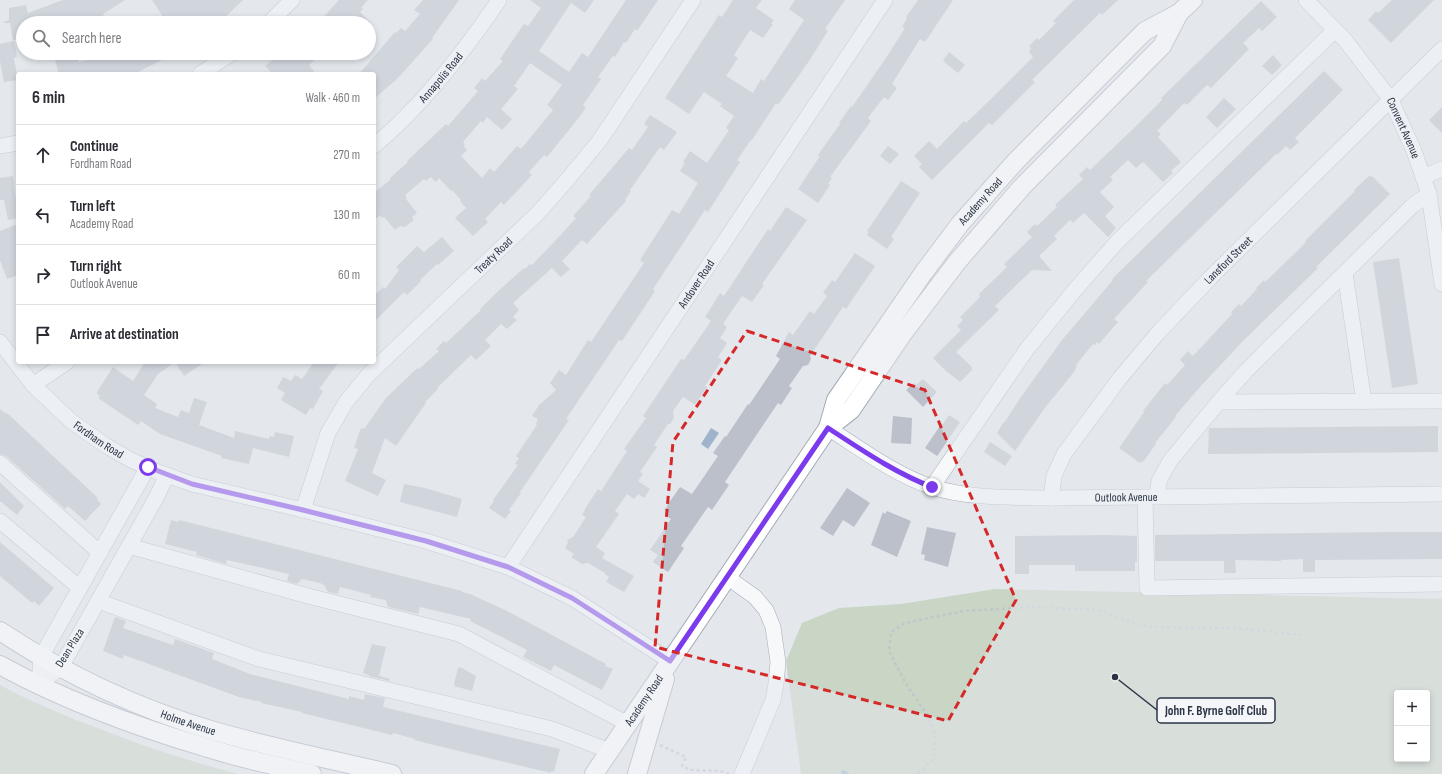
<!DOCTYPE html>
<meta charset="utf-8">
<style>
body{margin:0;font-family:"Sofia Sans Condensed",sans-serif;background:#f7f7f7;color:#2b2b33}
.controls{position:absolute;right:12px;bottom:12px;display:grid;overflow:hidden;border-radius:4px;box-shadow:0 2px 6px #0003}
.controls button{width:36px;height:36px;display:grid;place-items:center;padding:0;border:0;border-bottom:1px solid #e1e1e2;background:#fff;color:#2b2b33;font:20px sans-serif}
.stop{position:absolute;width:12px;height:12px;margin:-9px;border:3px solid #7c3aed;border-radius:50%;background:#fff}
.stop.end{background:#7c3aed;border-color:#fff;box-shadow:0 1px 4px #0008}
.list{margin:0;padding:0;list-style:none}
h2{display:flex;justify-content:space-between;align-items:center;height:52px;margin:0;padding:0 16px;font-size:17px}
h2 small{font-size:13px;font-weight:400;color:#7c7c81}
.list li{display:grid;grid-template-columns:26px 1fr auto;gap:12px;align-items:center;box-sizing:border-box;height:60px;padding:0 16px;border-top:1px solid #e1e1e2}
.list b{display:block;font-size:15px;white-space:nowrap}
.list p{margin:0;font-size:13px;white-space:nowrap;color:#7c7c81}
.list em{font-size:13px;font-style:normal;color:#7c7c81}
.icon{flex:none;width:22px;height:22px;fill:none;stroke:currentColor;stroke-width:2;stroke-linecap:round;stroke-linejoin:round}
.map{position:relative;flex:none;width:1442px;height:774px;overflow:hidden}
.search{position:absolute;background:#fff;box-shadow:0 2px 6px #0003;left:16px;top:16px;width:360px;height:44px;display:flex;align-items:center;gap:10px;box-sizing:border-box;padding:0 14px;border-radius:22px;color:#7c7c81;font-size:15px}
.panel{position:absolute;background:#fff;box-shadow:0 2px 6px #0003;left:16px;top:72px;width:360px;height:292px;border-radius:4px}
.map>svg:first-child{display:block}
</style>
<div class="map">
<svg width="1442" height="774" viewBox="0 0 1442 774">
<rect width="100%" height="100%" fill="#e4e7ec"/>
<path fill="#c9d6c5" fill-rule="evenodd" d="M995,589L1442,599V774H801L786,661L802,623L839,608L901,604ZM1397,693H1427V759H1397Z
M0,685C30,701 63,715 95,727C142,746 189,761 238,774H0Z"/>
<path fill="#9fb4cc" d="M711,428L719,433L708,449L701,444Z"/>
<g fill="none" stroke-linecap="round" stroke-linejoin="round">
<path stroke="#9fb4cc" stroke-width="4" d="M843,772L847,774"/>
</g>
<path fill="#bbc0ca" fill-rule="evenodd" d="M63,0H125L103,14L104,15L82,23H23V38L13,40L10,23H4V22L9,20V8L26,5L28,13Z
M152,0H243L219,23H167Z
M339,0H368L361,8L363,9L360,12L371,23H318Z
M423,0H459L432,38L433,39L398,78L374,99V74H359L395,32L396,33L401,28L405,31L420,14L414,10Z
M530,0H594L585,13L571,3L539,51L569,72L582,53L588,57L626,0H658L637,31L635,29L626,43L624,42L615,57L613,56L598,77L601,79L583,105L586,108L573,125L547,157L544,155L529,172L532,175L504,205L501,202L485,219L488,222L473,236L455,218L466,208L460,201L461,200L452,190L451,191L439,178L436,182L431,177L426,181L424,179L405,195L407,198L406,199L417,213L412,217L414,220L405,227L400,226L395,230L384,217L382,218L380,215L374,220V193L391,179L390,178L408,162L407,161L446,124L448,126L478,91L474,88L482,78L485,81L503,61L500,59L524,24L528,26L541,8ZM530,63L562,85L547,105L553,110L521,149L517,146L494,172L490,168L482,178L461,156L467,150L464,146L465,144L463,142L481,121L483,123L487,117L502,130L512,119L501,109L518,89L514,86Z
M733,0H762L756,8L774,20L771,24H773L763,38L750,30L734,55L738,58L726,76L753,93L761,79L764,81L804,20L789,9L795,0H845L825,29L828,31L807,64L778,105L776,103L761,126L752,140H751L737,160L740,162L708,212L705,210L653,289L655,291L622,341L619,340L566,419L569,420L520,492L521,493L509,510L511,511L505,519L489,508L494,501L493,500L518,465L515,464L519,458L516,456L537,425L536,424L538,419L532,416L539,405L556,390L550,383L559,370L566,375L588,340L591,342L644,263L640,260L672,210L679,214L698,183L680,171L685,163L683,162L690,151L707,163L729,130L726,128L734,116L720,106L722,104L704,92L689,114L665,98L719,15L722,17Z
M918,0H953L925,42L920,39L892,84L897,88L888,100L884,97L868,118L871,121L830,177L832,178L828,184L830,185L818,203L798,189L820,156L818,155L840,124L839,123L851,106L852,107L886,58L905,28L902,27L907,18L906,17Z
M1074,0H1118L1102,15L1100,13L1032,80L1035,82L992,125L989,123L932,180L919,167L922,164L914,156L929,141L937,149L964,121L966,123L994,96L1033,57L1029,52L1031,48L1029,46L1037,38L1039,40L1056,23L1053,21Z
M1392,0H1434L1391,43L1368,20L1376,11L1378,13Z
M1261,1L1277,17L1262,31L1259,28L1243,43L1249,49L1211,88L1207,85L1187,105L1184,103L1157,131L1161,134L1158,137L1181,162L1171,171L1173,173L1163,182L1143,162L1136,168L1128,160L1110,177L1113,180L1100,192L1114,207L1105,216L1116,228L1108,237L1084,213L1073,223L1070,220L1054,236L1057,239L1039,256L1052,271L1032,270L995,306L999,310L956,352L971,366L972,370L960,382L946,371L933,358L961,330L957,326L963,320L960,317L980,297L979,295L980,293L1007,267L1004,264L1032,237L1027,232L1035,224L1037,226L1057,207L1055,205L1083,179L1079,175L1087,167L1090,170L1134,128L1162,100L1161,98Z
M14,41L17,57L14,58L18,80L4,82L0,61V44Z
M949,52L965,65L958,73L943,61Z
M53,53H76L79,62L101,56L102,59L113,53H176L134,74H59Z
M281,53H323L309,65L316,74H273L265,66Z
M1273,55L1282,65L1272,75L1262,66Z
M1324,71L1343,90L1295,138L1299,142L1290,150L1286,146L1277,155L1276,154L1146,281L1148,282L1114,319L1118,322L1099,344L1097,342L1095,345L1093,344L1076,365L1077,366L1074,372L1044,409L1015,451L997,433L1003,423H1004L1021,397L1062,340L1113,280L1112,279Z
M1224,98L1236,109L1217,128L1206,117Z
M1442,107V133L1429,120Z
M650,115L677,132L664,150L660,147L630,190L631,191L625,200L626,201L587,244L582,240L562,261L570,269L561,277L552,268L513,303L519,310L513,317L517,320L507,329L501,324L485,340L491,346L476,360L471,355L437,388L438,389L425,402L426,403L396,446L385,438L372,473L386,480L378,496L345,481L358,449L354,448L361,428L364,429L386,398L411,374L417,368L419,369L439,351L436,349L444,341L446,343L481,310L480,309L495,294L524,268L525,269L530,264L532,265L556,240L576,218L573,216L591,196L589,195L629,148L632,150L648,127L644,124Z
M888,146L899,154L890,164L880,156Z
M13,176L18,218L8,220L4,200H0V178Z
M1369,176L1373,177L1390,194L1316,267L1318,268L1244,340L1200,387L1175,416L1176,417L1155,443L1156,444L1143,462L1142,461L1140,463L1119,448L1144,412L1143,411L1165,383L1167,385L1185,365L1180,360L1188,351L1193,356L1232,314L1231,312L1239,304L1241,306L1257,289L1256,288L1264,280L1265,282L1293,255L1306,242L1305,241L1355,191L1354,190Z
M901,181L920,193L891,237L894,239L887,249L867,235L869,232L867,231Z
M786,207L807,220L762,284L764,285L752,302L742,296L723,324L727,327L720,338L727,343L718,357L722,360L705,386L707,387L695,405L683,397L673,411L674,418L670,424H668L654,445L657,447L640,472L643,474L638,481L650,489L644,498L638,494L634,499L627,494L615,511L619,514L596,547L605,553L602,558L634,576L624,592L606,582L609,577L605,574V573L588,563L582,564L571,557L574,554L565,548L568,543L567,540L573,537L586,517L582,515L588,504L598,489L601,491L627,451L624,449L646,418L643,416L681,359L684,360L711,321L705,317L720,293L724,296L768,229L770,231Z
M18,224V275L7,279L0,260V231Z
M442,237L454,251L438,265L437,264L420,280L421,281L407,295L404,292L374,322V296L383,287L385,289L399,270L396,267L417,246L424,252Z
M855,253L875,266L846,309L843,307L810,356L811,359L808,365L803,366L789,386L792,388L781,405L778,403L725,482L729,485L712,510L708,507L681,546L684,548L668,572L653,562L658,555L650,550L671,519L666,516L669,513L664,510L680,487L692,494L718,456L713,453L725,436L726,437L748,404L749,405L780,359L776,356L789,332L793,335L810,311L814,314L827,296L823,293L832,280L835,282Z
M1399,258L1418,384L1392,388L1373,262Z
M145,362H205L184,376L175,362L158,374L144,395L157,404L155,408L178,417L181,410L189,413L194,398L207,402L199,425L234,438L235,431L269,439V436L274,437L275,432L294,436L289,457L253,448L249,464L221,458L222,456L160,434L141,421L138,425L98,398L100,396L97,394V392L113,367L133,381Z
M314,362H339L319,389L323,391L313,409L310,408L306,415L281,400L285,393L277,388L283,377L291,381L295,375L302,379Z
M923,379L937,392L923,407L906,390L914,383L916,385Z
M0,409L6,414L7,413L98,498L97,499L101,504L85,521L68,506L65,509L6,456L0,454Z
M949,415L960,422L938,455L937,456L925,448L942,423L943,424Z
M893,416L912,418L911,444L891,443Z
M1438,426V452L1208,454L1209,428Z
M990,442L1012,456L1005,466L984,452Z
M0,482L24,506L17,515L0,501Z
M404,484L425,488L462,499L457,517L400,502Z
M847,488L870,503L854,527L843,520L833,536L820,528Z
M887,511L911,521L897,557L871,545L883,512L885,514Z
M171,520L178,522L179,520L462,591V592L470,594L505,610L606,664L605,666L613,669L602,690L554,665L551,671L523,657L527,650L470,621L471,619L420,607L418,614L388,607L386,600L370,597L371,595L340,587L338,594L328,592L324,585L320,583L302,579L297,584L287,581L289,574L227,560L226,564L196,555L197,552L165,544Z
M927,527L956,533L948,567L924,560L925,555L921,554Z
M1393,532H1442V559L1315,560V572H1303V559L1281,560V561L1235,560L1236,573H1224V561H1155V535Z
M1108,535L1137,536V562H1135V571H1075V565H1029V574H1015V536Z
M0,542L54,588L39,606L34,601L32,603L0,576Z
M115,617L126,621L123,628L173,645L175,639L214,653L212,659L250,674L349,699V696L364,700L365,694L385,698L383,707L560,749L554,772L551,771V773L426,743L414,740L415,739L393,733L392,735L302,713V712L261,703L262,702L239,697L124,655L123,659L103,651Z
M372,644L386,647L379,676L390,679L389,681L369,676V675L363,673Z
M460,667L476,676L472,691L454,686L455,684H454L458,668Z"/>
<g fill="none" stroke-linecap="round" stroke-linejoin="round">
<defs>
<g id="minor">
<path id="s1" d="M1306,0L1345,40L1391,100L1414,151L1429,194L1442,284"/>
<path d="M269,23L292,0"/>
<path d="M200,74L232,53"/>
<path d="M0,146L18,143"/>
<path id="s2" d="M374,146C422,106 464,52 499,0"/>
<path d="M1423,177L1442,169"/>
<path d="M1345,273L1364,402"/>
<path id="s3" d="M0,342L33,385L71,421L105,445L131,460L158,472L192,484L303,510L426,541L508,567L572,598L670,661"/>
<path d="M33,385L67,362"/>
<path d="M1219,402L1442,401"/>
<path id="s4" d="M828,428C861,449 894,474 932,487C970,499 1011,497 1051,498L1442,494"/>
<path d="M0,463L100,553"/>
<path d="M932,487L1027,349L1074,291L1116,243L1335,30"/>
<path d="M1145,497L1147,588L1442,584"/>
<path d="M1157,497L1159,481L1170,461L1222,398L1246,371L1412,206L1429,194"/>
<path id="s5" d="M1051,498L1054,476L1064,454L1120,378L1157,334L1210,278L1442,49"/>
<path id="s6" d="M303,510L328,433L346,402L369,374L539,212L567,180L600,140L693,0"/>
<path d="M0,521L80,588"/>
<path d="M129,546L308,596L459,634L628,724"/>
<path id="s7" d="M508,567L885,0"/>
<path d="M727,577L755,597L766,610L773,627L778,662L776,684L773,700L742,774"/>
<path d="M98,601L259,659L552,729L610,751"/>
<path d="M39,684L61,667L156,498L167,475"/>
<path d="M39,684L41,657L148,467"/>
</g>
<g id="major">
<path id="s8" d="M828,428L836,400L924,272L960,224L1016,161L1145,31L1179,13L1193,0"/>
<path id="s9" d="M0,631C65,674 139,709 214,731C273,748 333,760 392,774"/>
<path d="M0,665C65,701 137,727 208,748C242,759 277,766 312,774"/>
<path id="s10" d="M594,774L828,428L851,410L904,332L957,262L1022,187L1162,46L1179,13"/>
<path d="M637,774L665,679"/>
</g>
</defs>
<use href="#minor" stroke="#a9aeb7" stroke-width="16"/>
<use href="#major" stroke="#a3abb8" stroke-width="20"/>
<path stroke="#c2c5cb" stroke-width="2.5" stroke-dasharray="3 3" stroke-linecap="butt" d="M660,745L686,757L682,766L690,770L720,771L729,774
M918,774L934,758L935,733L927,715L905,682L889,651L891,632L905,623L964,611L1033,607L1097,610L1148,627L1236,628L1302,635"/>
<use href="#minor" stroke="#f7f8fa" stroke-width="15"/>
<use href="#major" stroke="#fff" stroke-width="18"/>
</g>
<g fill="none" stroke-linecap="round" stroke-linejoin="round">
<path stroke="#7c3aed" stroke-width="5" d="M148,467L192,484L303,510L426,541L508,567L572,598L670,661L828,428C862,450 895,473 932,487"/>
</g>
<path d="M0 0H1442V774H0ZM747,331L925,390L1016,600L948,721L655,647L673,442Z" fill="#e4e7ec" fill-opacity=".55" fill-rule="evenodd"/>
<path fill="none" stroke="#d62828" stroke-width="3" stroke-dasharray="8 5" stroke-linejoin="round" d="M747,331L925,390L1016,600L948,721L655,647L673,442Z"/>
<g text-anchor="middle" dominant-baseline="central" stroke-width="3" stroke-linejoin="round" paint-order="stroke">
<g font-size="12" fill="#2b3445" stroke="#f4f6f9">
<text stroke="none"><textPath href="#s2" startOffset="96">Annapolis Road</textPath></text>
<text stroke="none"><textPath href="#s1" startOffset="162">Convent Avenue</textPath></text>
<text stroke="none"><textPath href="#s8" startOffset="275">Academy Road</textPath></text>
<text stroke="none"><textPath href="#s6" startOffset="325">Treaty Road</textPath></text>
<text stroke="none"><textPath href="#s5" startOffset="301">Lansford Street</textPath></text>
<text stroke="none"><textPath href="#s7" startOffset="340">Andover Road</textPath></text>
<text stroke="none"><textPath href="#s3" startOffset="140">Fordham Road</textPath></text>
<text stroke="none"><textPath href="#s4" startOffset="315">Outlook Avenue</textPath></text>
<text transform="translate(70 648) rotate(-58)">Dean Plaza</text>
<text stroke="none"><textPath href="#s10" startOffset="89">Academy Road</textPath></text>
<text stroke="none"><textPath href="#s9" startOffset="210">Holme Avenue</textPath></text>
</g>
</g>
<path fill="none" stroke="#2b3445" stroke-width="1.5" d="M1115 677L1157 710"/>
<circle fill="#2b3445" stroke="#f4f6f9" stroke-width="1.5" cx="1115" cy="677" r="4"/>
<rect fill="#f4f6f9" stroke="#2b3445" stroke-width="1.5" x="1157" y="698" width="118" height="25" rx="4"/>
<g font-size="13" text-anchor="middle" font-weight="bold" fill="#2b3445">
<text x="1216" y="715">John F. Byrne Golf Club</text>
</g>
</svg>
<div class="controls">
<button>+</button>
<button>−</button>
</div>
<div class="stop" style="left:148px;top:467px"></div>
<div class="stop end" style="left:932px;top:487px"></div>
<div class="search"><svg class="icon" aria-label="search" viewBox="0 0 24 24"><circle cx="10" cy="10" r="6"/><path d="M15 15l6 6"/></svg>Search here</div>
<section class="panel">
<h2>6 min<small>Walk · 460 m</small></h2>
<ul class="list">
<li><svg class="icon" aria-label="ahead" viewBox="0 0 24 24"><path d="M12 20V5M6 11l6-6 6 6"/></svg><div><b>Continue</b><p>Fordham Road</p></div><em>270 m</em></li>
<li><svg class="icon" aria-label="left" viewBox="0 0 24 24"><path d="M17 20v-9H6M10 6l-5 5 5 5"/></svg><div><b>Turn left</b><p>Academy Road</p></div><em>130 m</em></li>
<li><svg class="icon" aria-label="right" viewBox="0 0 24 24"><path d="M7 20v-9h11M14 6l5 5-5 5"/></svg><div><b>Turn right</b><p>Outlook Avenue</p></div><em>60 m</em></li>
<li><svg class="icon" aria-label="arrive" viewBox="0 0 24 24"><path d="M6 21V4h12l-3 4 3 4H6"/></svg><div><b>Arrive at destination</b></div></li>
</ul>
</section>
</div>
